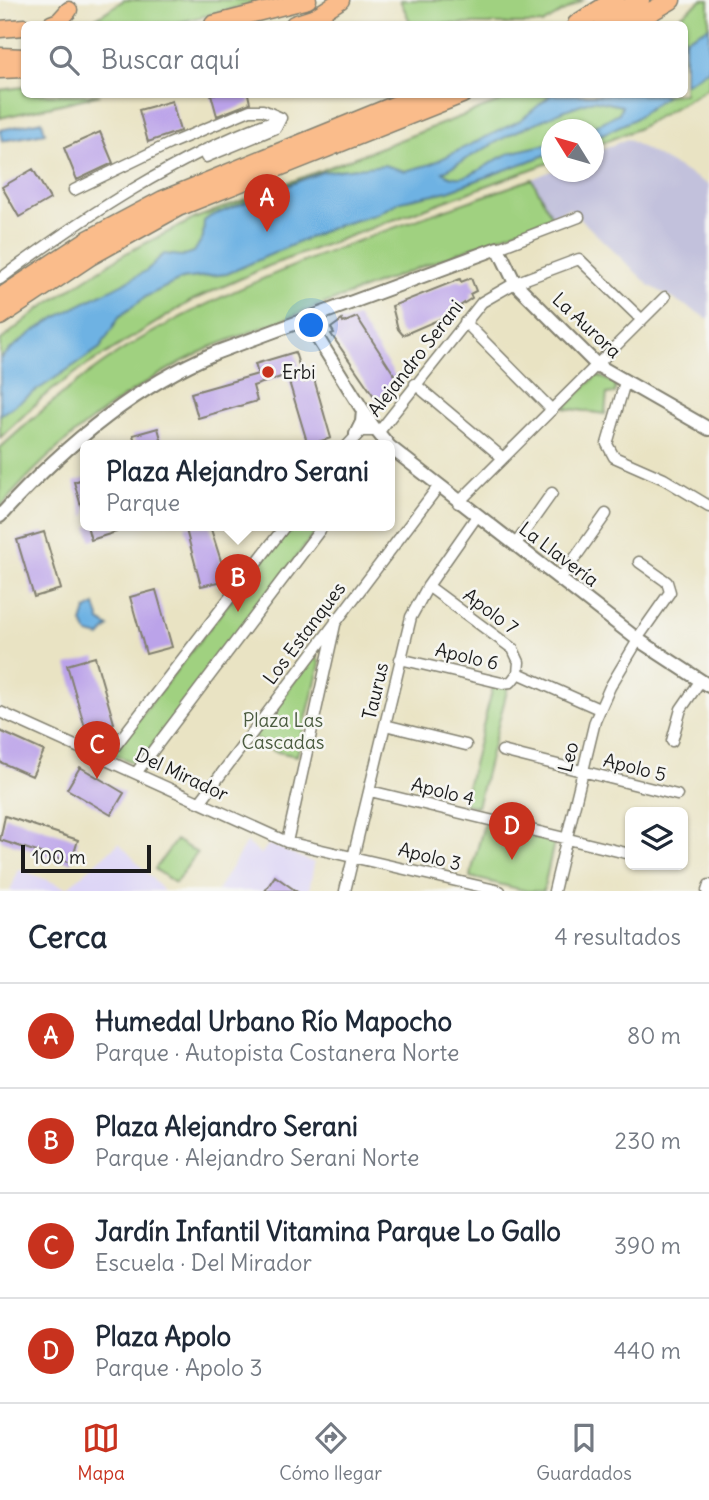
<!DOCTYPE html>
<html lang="es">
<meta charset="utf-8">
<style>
body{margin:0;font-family:Delius,sans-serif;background:#f2f2f3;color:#1f2937}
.controls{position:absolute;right:21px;bottom:21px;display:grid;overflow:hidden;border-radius:10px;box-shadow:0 2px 5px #0004}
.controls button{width:63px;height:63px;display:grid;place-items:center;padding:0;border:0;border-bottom:2px solid #e0e1e3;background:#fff;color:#1f2937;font:35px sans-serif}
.compass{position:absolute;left:541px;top:119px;width:63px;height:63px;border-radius:50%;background:#fff;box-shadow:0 2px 5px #0004;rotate:307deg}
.scale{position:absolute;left:21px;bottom:18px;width:130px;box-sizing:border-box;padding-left:7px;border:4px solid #1c1c1c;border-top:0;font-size:19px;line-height:24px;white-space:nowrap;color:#1c1c1c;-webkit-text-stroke:5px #f6f6f2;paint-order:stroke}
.you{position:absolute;left:312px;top:326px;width:24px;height:24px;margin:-18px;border:5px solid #fff;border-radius:50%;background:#1a73e8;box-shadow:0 0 0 10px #1a73e833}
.badge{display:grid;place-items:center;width:46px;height:46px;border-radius:50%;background:#c8321e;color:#fff;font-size:23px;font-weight:700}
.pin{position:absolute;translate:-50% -58px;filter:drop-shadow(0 2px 4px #0008)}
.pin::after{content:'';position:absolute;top:37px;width:24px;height:21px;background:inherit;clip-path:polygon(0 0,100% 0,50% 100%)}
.popup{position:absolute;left:80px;top:440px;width:315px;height:91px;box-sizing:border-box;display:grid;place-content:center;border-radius:10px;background:#fff;filter:drop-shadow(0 2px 5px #0005);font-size:23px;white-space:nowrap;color:#747a83}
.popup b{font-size:26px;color:#1f2937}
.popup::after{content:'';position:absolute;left:50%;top:100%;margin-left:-14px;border:14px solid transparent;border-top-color:#fff}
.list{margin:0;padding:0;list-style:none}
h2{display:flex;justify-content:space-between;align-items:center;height:91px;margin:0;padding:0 28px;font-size:30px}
h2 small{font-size:23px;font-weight:400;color:#747a83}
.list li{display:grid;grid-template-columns:46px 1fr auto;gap:21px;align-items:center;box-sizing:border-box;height:105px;padding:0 28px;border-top:2px solid #e0e1e3}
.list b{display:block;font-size:26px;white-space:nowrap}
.list p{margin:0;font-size:23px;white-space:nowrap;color:#747a83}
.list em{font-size:23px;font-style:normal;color:#747a83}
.icon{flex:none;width:38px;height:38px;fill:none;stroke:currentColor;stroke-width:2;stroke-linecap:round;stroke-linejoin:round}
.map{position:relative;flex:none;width:709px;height:891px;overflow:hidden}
.search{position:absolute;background:#fff;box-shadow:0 2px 5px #0004;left:21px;right:21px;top:21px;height:77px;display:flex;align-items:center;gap:18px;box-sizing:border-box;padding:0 24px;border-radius:10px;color:#747a83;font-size:26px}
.sheet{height:511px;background:#fff}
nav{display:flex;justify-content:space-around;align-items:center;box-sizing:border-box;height:98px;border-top:2px solid #e0e1e3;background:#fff;font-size:19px;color:#747a83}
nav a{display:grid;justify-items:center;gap:4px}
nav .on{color:#c8321e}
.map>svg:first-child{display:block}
</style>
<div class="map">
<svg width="709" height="891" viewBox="0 0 709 891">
<rect width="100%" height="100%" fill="#f6f6f2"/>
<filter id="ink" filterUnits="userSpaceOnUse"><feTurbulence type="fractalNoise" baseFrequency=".0143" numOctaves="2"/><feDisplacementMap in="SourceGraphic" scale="14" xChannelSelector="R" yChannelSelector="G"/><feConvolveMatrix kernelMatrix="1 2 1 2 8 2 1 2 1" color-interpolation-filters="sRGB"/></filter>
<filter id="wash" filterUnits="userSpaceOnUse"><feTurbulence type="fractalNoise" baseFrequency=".00686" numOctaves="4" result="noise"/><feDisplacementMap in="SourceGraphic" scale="28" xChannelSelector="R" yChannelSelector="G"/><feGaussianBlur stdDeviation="1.57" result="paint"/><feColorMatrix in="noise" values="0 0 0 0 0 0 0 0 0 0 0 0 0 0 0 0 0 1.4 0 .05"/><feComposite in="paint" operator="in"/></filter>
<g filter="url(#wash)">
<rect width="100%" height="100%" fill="#e9e3c3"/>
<path fill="#ddd5f6" d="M119,843L164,891H10L19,869L67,888Z
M246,843L261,854L269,844L314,863L309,891H217Z"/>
<path fill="#c2c1dc" d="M627,139L709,185V319L649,285L569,208L552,217L532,179L551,171L594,172V153Z"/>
<path fill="#a0d180" stroke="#5e764e" stroke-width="2" d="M124,0H267L173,24H87Z
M400,0H583L542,24H411Z
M702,0H709V87L700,93L637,129L594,146V130H552L551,162L271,265L193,300L81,369L43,397L0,438V341L38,310L126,253L196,218L517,95L684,94V24H669Z
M24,87V94L100,95L0,118V90Z
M532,179L552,217L211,347C132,385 56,440 0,508V448C43,409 88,370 139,340C262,269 398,227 532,179Z
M597,375L616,384L615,393L607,394L605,414L564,408Z
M289,526H320L138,765L112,753Z
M316,657L320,664L297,756L273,751L253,736L311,659Z
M494,683L508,687L477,807L463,803Z
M484,824L554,843L543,891H527L470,877Z
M176,840L197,853L175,883L155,869Z"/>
<path fill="#6eb2e3" stroke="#456780" stroke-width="2" d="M709,27V69L685,84V39Z
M551,95H667L633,120L594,138V130L590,129L619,113L622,106L593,100L565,110L513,133L443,172C464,189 488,161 508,154C522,149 537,147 551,143V153L448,191L401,201L377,214L333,227L227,274L182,279L147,296L119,317L100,348L0,415V359C41,318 95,300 144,272C152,267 157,259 164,254L182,256L194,252L203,237L204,221L211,216L322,172L384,165L405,171L431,164L521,120Z
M42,121L45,133L2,141L0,130Z
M95,605L100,621L109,627L100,637L88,634L82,623L86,610Z"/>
<g id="blocks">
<path fill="#bba3e9" d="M211,94H248L250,103L217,116Z
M172,101L180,131L148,142L139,110Z
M100,132L113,163L77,180L64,148Z
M33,169L50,199L19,217L2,187Z
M471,278L476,291L470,294L472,298L460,306L461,310L403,335L398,329L392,306L460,279L461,282Z
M357,317L399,382L378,402L331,334L334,333L331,328L342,320L343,323Z
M295,352L304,382L314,379L331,438L308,445L287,375L253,386L257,401L198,418L191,393L258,374L255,364Z
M158,428L163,446H136L133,435Z
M86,478V515L84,516L74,482Z
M87,526H114L116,532L91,540Z
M185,526H210L227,580L201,586Z
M44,532L61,589L34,597L17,540Z
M156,590L172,647L146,654L130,597Z
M95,657L114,723L86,731L67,665Z
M0,731L44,751L32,776L0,762Z
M80,767L124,793L111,815L67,789Z
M5,816L78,840L71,863L0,840Z
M275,876L296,891H265Z"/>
</g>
</g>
<g filter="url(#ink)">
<use href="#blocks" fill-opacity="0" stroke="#828070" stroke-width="2"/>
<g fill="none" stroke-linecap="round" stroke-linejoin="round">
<defs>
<path id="minor" d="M206,157L276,128L281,118
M74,190L169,144L250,110H263L281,118
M498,248L579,217
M0,279C85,216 181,153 281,118
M465,322L552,410
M625,382L607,444L614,457L664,479L709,506
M415,384L503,458
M378,433L482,302L515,283L579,259L642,320
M347,446L361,431H377
M458,503L665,297
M515,545L552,493
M560,579L606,514
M428,586L513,649L519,662L518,673
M637,639L670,592L667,582L639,562
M400,659L502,683L511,682L518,673
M518,673L599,709
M0,712L287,842L500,891
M385,725L466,745
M672,741L681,709L701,680
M502,751L677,795
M106,758L285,526
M136,773L323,526
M370,791L630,854
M200,802L438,487
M287,842L336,620
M345,891L411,617L428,586L477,516
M554,891L595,721L610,687L638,640
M707,891L709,885"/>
<path id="tertiary" d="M307,321L372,425L389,446
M356,434L362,422L363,410
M390,447L637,639L709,686
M0,516C60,450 131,388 215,353L498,248L515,283L597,365L709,429"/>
<path id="primary" d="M51,24L59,21L69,10
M213,24L308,0
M294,24L313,18L341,0
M0,29L24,27
M0,56L24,57
M0,70L24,69"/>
<path id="motorway" d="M577,24L615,0
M605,24L640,0
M630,24L671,0
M0,298L88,240L163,200L423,94
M0,316L90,256L178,207L462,94"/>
</defs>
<use href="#minor" stroke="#828070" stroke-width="13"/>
<use href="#tertiary" stroke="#828070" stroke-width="16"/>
<use href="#primary" stroke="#828070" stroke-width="19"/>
<use href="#motorway" stroke="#828070" stroke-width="21"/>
<use href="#minor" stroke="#fff" stroke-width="10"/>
<use href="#tertiary" stroke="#fff" stroke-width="12"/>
<use href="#primary" stroke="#fabc8b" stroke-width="16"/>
<use href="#motorway" stroke="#fabc8b" stroke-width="18"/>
</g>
</g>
<circle fill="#c8321e" stroke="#f6f6f2" stroke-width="2.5" cx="268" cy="372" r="7"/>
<g text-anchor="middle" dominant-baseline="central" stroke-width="5" stroke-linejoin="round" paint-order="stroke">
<g font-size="19" fill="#1c1c1c" stroke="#f6f6f2">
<text transform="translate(587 325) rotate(43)">La Aurora</text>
<text transform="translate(415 358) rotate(-52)">Alejandro Serani</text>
<text transform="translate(559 554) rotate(37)">La Llavería</text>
<text transform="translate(491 611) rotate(37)">Apolo 7</text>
<text transform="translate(304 633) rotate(-53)">Los Estanques</text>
<text transform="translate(467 656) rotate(13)">Apolo 6</text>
<text transform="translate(375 691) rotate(-77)">Taurus</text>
<text transform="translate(568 757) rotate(-76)">Leo</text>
<text transform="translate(635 767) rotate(14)">Apolo 5</text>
<text transform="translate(182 774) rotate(25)">Del Mirador</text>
<text transform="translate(443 791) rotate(14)">Apolo 4</text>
<text transform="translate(430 856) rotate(14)">Apolo 3</text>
</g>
<g font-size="19" fill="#1c1c1c" stroke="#f6f6f2" text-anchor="start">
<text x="282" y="372">Erbi</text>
</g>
<g font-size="19" fill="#4a5b3f" stroke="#f6f6f2">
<text x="283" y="720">Plaza Las<tspan x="283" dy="22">Cascadas</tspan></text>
</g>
</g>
</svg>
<div class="controls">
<button><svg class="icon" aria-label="layers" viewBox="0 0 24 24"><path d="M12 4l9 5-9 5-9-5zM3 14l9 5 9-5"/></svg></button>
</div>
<svg class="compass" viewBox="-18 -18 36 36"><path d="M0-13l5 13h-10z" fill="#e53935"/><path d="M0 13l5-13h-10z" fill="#747a83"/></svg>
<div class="scale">100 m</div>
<div class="you"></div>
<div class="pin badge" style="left:267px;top:232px">A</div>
<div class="pin badge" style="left:238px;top:612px">B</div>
<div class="popup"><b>Plaza Alejandro Serani</b>Parque</div>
<div class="pin badge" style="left:97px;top:779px">C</div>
<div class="pin badge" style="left:512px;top:860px">D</div>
<div class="search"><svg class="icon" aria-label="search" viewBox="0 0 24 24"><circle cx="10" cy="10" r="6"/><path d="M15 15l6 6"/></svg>Buscar aquí</div>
</div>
<section class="sheet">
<h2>Cerca<small>4 resultados</small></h2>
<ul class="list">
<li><span class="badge">A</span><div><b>Humedal Urbano Río Mapocho</b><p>Parque · Autopista Costanera Norte</p></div><em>80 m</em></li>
<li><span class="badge">B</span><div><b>Plaza Alejandro Serani</b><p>Parque · Alejandro Serani Norte</p></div><em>230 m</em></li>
<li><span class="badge">C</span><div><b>Jardín Infantil Vitamina Parque Lo Gallo</b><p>Escuela · Del Mirador</p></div><em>390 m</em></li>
<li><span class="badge">D</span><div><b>Plaza Apolo</b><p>Parque · Apolo 3</p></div><em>440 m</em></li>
</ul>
</section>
<nav>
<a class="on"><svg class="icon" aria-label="map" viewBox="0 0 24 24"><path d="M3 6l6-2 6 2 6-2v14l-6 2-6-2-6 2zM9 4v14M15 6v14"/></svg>Mapa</a>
<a><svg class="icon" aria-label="directions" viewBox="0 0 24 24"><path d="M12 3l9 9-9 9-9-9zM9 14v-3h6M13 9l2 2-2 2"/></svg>Cómo llegar</a>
<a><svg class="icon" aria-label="saved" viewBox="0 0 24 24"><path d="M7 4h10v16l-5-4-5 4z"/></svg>Guardados</a>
</nav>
